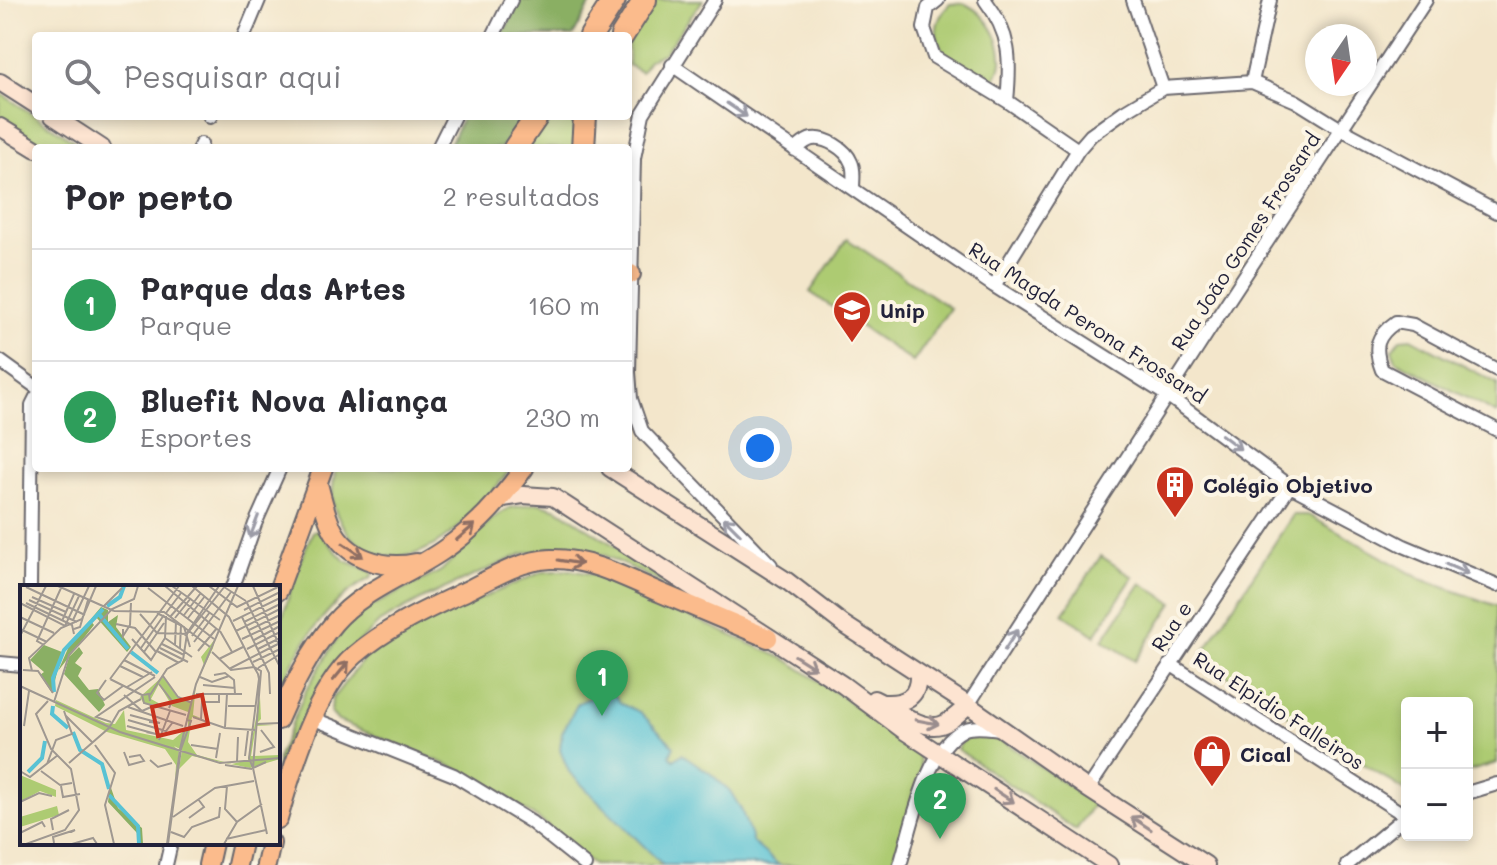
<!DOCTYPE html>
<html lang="pt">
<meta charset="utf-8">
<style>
body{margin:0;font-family:Mali,sans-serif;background:#f7f7f7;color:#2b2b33}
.controls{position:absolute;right:24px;bottom:24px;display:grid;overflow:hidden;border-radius:8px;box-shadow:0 4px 12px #0003}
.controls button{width:72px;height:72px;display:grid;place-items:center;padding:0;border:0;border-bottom:2px solid #e1e1e2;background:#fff;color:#2b2b33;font:40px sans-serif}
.compass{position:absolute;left:1305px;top:24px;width:72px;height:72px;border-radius:50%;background:#fff;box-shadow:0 4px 12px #0003;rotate:193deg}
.you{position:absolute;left:760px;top:448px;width:28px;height:28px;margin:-20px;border:6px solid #fff;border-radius:50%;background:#1a73e8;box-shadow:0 0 0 12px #1a73e833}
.badge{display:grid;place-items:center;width:52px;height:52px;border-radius:50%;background:#c8321e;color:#fff;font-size:26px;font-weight:700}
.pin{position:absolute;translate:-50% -66px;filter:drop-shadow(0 2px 4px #0008)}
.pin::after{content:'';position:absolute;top:42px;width:28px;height:24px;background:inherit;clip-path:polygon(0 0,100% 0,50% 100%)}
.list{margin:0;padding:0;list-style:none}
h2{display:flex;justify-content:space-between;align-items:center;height:104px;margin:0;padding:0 32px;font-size:34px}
h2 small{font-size:26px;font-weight:400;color:#7c7c81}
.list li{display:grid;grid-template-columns:52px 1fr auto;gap:24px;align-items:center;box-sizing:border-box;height:112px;padding:0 32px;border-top:2px solid #e1e1e2}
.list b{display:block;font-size:30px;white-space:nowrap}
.list p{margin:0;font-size:26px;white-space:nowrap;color:#7c7c81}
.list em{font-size:26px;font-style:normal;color:#7c7c81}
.icon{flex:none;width:44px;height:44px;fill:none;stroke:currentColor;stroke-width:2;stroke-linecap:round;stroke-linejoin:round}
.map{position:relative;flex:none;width:1497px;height:865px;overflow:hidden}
.search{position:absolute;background:#fff;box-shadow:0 4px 12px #0003;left:32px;top:32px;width:600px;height:88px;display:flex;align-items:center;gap:20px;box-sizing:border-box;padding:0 28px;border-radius:8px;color:#7c7c81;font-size:30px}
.panel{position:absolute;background:#fff;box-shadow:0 4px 12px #0003;left:32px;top:144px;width:600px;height:328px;border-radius:8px}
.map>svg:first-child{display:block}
</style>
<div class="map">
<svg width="1497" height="865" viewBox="0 0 1497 865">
<rect width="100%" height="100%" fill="#fcf5e5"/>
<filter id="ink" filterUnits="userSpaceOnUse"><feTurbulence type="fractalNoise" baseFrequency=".0125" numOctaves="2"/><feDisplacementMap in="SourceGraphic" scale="16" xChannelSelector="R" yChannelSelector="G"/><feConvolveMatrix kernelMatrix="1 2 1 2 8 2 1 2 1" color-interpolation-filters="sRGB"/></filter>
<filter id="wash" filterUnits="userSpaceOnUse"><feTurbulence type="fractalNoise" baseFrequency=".006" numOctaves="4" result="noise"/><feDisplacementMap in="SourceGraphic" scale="32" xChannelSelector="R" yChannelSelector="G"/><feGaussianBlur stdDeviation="1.8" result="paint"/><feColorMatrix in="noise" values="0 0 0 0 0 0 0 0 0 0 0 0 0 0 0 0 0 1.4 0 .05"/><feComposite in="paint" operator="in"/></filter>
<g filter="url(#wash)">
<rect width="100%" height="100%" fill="#f3e6cb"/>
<path fill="#adcb72" stroke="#687656" stroke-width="2" d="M653,0H703L664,53L649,60L641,72L628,65V40Z
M963,3C992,14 1016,60 990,85C957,74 915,38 950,4Z
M0,93L85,148H39L0,122Z
M545,116H578L574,148H525Z
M847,239L950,308L913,362L810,292Z
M1411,338L1497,383V414L1396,361L1392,350L1400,339Z
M336,468H511C483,505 425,578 371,551C362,546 353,541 347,532C330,508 330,496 336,468Z
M538,503L558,509L678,587L677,590L604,555L554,547L522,554L426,597L380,622L337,663L278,787V757L305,692L344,627L366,609L441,571L492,519L509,508Z
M1293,515H1308L1421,579L1497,606V763L1467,772V703H1407V792L1209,664L1202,654Z
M317,530L344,560L372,572V577C361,584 350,590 340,599C313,625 292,660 278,695V632L298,566L313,531Z
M1101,556L1133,577L1095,635L1063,614Z
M570,570L596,575L787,660L909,742L919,755L921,771L892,865H593L539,819L453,767L338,721L331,713L332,699L367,655L398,635L530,577L543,572Z
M1141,583L1173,603L1135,661L1103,640Z
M975,722L1094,803L1076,830L957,749Z"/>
<path fill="#8aaf64" stroke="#566850" stroke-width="2" d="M520,0H593L573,36H502Z
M463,116H523L501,148H448Z"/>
<path fill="#58c2d4" stroke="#3d7288" stroke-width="2" d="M613,693L621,704L640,712L674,746L670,755L674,760L682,754L710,773L730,791L741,809L753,843L779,865H663L569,772L560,750L562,733L578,703L596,695Z"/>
</g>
<g filter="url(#ink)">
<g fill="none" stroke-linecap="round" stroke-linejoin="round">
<defs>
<path id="street" d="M715,0L643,114L634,158L629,372L631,399L642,431L771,565
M938,0L928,8L924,28L934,57L1007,101L1078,150
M985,0C1011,34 1011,60 1007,101
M1133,0L1163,88
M244,36L259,0
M493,36L511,0
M672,65L994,286L1168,396L1290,486L1404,546L1497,585
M1252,82L1270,0
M210,117L211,116
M199,148L201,144
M438,148L454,116
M795,150C800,146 806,140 812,139C826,137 846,149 851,162C855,169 853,180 853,188
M994,286L1078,150L1091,135L1123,112L1163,88L1252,82L1296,101L1341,129L1497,212
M0,361L36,387
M1497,370L1413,325L1396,322C1376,336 1373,347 1382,370L1497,430
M30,587L32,405L36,397
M233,587L255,524L280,468
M0,663L22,665
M1170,664L1406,816
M968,705L1213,324L1426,0
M314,719L454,775L531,822L585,865
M1088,789L1290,486
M1467,793L1497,784
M166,865L171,843
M900,865C912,827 925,750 963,730C973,725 989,728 1000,729
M1347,865L1407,815"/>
<path id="secondary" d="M0,82L36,105
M53,116L102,148
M0,127L36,149
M610,468L787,581L843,624L968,705L1088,789L1206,865
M503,498L523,495L553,497L843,685L906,732L1109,865
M874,699C893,707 920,731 941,725C951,722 960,712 968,705
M884,703C905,704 919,697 918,674"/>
<path id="primary" d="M628,274H631
M318,484C322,498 325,513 331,526C346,559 384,570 416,563
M278,591L323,468
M278,720C293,686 310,651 334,623C362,590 407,575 442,551C475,529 501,500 524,468
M278,819C292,769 315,690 355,655C387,627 428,609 466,591C492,578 521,560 551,559C589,558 627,578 661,593C697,608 732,623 768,638
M208,865L213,843
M237,865L242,843
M266,865L271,843"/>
<path id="highway" d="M591,36L614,0
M622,36L645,0
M515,148L537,116
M583,148L585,116"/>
</defs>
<use href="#street" stroke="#6b676d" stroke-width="16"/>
<use href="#secondary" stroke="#6b676d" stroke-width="20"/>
<use href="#primary" stroke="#6b676d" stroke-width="22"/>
<use href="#highway" stroke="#6b676d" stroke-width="26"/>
<use href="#street" stroke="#fff" stroke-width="12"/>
<use href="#secondary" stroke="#fde4d1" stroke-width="16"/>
<use href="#primary" stroke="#fbbb8c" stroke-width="18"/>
<use href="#highway" stroke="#fbbb8c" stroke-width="22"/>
</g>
<defs><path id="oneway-shaft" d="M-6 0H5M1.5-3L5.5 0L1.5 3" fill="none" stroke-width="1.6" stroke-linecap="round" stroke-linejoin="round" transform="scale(2)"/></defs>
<g stroke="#9c9ca7">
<use href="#oneway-shaft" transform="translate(737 110) rotate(34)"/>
<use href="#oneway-shaft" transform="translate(1231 442) rotate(37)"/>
<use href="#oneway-shaft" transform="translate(732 526) rotate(-135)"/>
<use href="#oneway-shaft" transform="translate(254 527) rotate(111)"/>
<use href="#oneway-shaft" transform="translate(1457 569) rotate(23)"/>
<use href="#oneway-shaft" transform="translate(1011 640) rotate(-57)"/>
</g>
<g stroke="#8e6e64">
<use href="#oneway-shaft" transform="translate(466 532) rotate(-40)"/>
<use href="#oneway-shaft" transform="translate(353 550) rotate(34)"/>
<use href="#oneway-shaft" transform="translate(570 562) rotate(9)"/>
<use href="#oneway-shaft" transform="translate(341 671) rotate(-50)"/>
</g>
<g stroke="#9a8d8e">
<use href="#oneway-shaft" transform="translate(805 662) rotate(32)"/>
<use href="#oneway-shaft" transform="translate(927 722) rotate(11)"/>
<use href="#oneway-shaft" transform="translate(1004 796) rotate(33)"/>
<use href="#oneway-shaft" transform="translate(1141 823) rotate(-147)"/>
</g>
</g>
<defs>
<symbol id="university-pin" viewBox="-11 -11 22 30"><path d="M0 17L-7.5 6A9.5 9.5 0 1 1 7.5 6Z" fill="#c8321e" stroke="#fcf5e5"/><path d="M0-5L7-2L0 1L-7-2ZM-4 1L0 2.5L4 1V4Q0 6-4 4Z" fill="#fff"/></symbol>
<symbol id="building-pin" viewBox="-11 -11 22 30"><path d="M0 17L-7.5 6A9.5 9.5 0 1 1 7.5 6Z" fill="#c8321e" stroke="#fcf5e5"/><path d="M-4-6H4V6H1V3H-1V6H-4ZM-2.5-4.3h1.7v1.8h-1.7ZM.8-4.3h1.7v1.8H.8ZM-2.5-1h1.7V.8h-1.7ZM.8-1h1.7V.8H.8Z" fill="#fff"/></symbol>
<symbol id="shop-pin" viewBox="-11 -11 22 30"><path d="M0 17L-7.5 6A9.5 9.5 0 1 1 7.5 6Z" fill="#c8321e" stroke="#fcf5e5"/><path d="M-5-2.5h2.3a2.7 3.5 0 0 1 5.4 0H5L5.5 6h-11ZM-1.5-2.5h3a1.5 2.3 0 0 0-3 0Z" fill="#fff"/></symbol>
</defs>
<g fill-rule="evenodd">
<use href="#university-pin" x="830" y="288" width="44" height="60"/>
<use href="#building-pin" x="1153" y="463" width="44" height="60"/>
<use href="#shop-pin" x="1190" y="732" width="44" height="60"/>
</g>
<g text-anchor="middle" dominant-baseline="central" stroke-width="8" stroke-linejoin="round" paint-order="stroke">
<g font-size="20" fill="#22223b" stroke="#fcf5e5">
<text transform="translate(1245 241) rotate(-57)">Rua João Gomes Frossard</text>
<text transform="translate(1088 322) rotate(33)">Rua Magda Perona Frossard</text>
<text transform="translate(1171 626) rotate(-56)">Rua e</text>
<text transform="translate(1279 710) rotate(33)">Rua Elpidio Falleiros</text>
</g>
<g font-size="20" font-weight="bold" fill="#22223b" stroke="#fcf5e5" text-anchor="start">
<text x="880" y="310">Unip</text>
<text x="1203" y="485">Colégio Objetivo</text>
<text x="1240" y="754">Cical</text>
</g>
</g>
<g transform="translate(20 585)">
<rect width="260" height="260" fill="#f3e6cb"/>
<path d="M195,54L193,63L176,99L173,130L181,133L172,132L168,157L177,170L212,179L228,175L240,112L241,134L236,139L254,140L236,141L231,171L260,170V174L230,183L172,171L159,184L162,165L154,161L159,166L155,197L156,180L145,164L87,147L35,121L36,115L86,138L95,139L104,125L106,145L153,155L168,142V127L152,121L139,99L131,114L142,120L124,119L120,112L143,91L158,113L172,118L176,99L184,80L181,72ZM0,190L36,205V212L20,206L0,217ZM37,221L39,230L0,242V232Z" fill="#adcb72"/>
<path d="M81,22L88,25V37L98,30L96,42L111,62L107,67L75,31L70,35L74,40L38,86L50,59ZM24,60L42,67L32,108L20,90L24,87L10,75ZM59,62L63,68L55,78L62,83L58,91L69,105L78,104L85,120L79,127L44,89L49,72ZM90,200L98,223L122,243L123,259H117V248L88,217Z" fill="#8aaf64"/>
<path fill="none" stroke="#58c2d4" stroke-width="4" d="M87,21L100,12L104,1M78,28L108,64M111,67L138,88M34,107L33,93L44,65L83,24M33,121L32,129L48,143M53,147L60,165L82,179L89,204M8,187L22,173L25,156M89,210L118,241L119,259"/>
<path fill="none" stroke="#9f9891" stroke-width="2" d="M38,1L94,26M145,1L198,45M152,1L200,35M172,1L209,32L234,82L238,89L239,94L229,173L233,183L241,86L234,82L211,85L192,67M189,1L217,22L260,1M233,1L260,62M6,2L65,30M204,2L226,16M128,3L194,54M12,12L46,27M9,15L57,37M0,18L45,41L59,11M6,18L52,40L54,49M227,18L260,82M84,21L102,3M224,25L260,7M94,26L144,27L190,62M137,28L164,42L170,62M146,28L161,8M120,29L137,48L168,49M164,30L180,9M0,32L34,48M150,32L177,1M222,32L249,88L250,109M155,33L171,13M168,33L185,11M53,35L69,1M42,36L54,9M213,36L260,13M224,37L260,19M96,39L115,43L136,67M0,44L27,57M54,44L60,42L68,15M103,44V51L110,40L111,18M229,45L260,30M200,46L212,67M216,46L260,24M0,51L26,1M165,51L199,1M172,51L190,27M145,53L172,72M112,54L131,75L145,53L146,31M222,54L260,36M234,55L260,41M174,57L211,7M142,59L164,70M24,60L17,56L41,3M155,60L156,36M121,63L144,30M140,63L168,77M160,63L161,39M227,64L260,47M238,64L260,53M137,66L159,78M178,66L197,43M124,67L144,38M199,74L223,62M104,75L135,91M233,77L260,64M100,81L123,92M238,83L260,69M209,84L258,59M3,85L18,86L33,108M12,86L9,73L41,43L62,34L76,1M194,90L205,88L214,95L215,109M143,91L158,112L172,118M180,92L192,97L209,91M90,94L159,1M90,94L122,110M86,95L77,108L84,115L103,101M139,99L152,116L149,123M183,100L215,103M0,101L100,147L200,178L260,173M107,102L132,87M176,109H222M104,110L122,126L138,119M130,110L147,84L163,75L167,49L205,1M130,116L129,109L122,110L124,118L166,130M34,117L49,70L92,24L114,14L118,1M208,121H235M108,122L163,141M45,130L72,157M110,130L140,138L129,137M173,132L205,143L235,145M181,134L182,117H199V109M108,135L146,146L153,137M167,135L176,99L218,1M91,137L76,132L135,92M236,139L260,138M4,141L9,106M107,141L136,149L126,147M205,142L207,109M139,155L150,126M75,160L95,188L85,220L94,259M171,160L198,164M104,167L109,180L124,176L120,170L109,172M240,167L254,162L241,145M225,171L228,146M196,173L200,148M130,175L138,182L152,178M217,176L218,152M246,177L233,183L247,249M49,178L89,143L99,126L121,114M27,179L36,155L52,149L44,126M205,180L232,184M0,186L10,192L38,170M21,186L40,200L52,198M41,201L43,212L60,209M207,201L205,224L217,237M0,217L19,208L32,211M153,232L195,203L234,196M169,233L184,222L178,214M33,245L31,234L49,225M151,247L164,252L172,242L199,232L200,222M0,248L22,237L25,242M206,254L246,245M34,258L33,252L55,245L51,247M6,259L45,245L59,225L51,184L31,164L16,129L28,116M52,259L73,253L77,259M147,259L160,164L167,135L171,136L161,164L148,259M204,259L217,237L242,219"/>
<path fill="#c8321e" fill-opacity="0.15" stroke="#c8321e" stroke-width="4" d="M182,110L188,139L138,151L132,122Z"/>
<rect width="260" height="260" fill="none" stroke="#22223b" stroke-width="4"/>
</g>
</svg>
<div class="controls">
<button>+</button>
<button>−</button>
</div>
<svg class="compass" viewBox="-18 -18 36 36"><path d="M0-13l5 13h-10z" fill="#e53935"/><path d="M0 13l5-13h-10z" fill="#7c7c81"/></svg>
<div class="you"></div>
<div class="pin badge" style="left:602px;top:716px;background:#2e9e5b">1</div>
<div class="pin badge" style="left:940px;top:839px;background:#2e9e5b">2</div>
<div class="search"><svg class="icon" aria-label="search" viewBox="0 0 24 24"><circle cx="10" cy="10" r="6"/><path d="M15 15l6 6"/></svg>Pesquisar aqui</div>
<section class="panel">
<h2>Por perto<small>2 resultados</small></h2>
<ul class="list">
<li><span class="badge" style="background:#2e9e5b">1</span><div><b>Parque das Artes</b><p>Parque</p></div><em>160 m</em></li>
<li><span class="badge" style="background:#2e9e5b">2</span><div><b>Bluefit Nova Aliança</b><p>Esportes</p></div><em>230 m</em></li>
</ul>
</section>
</div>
